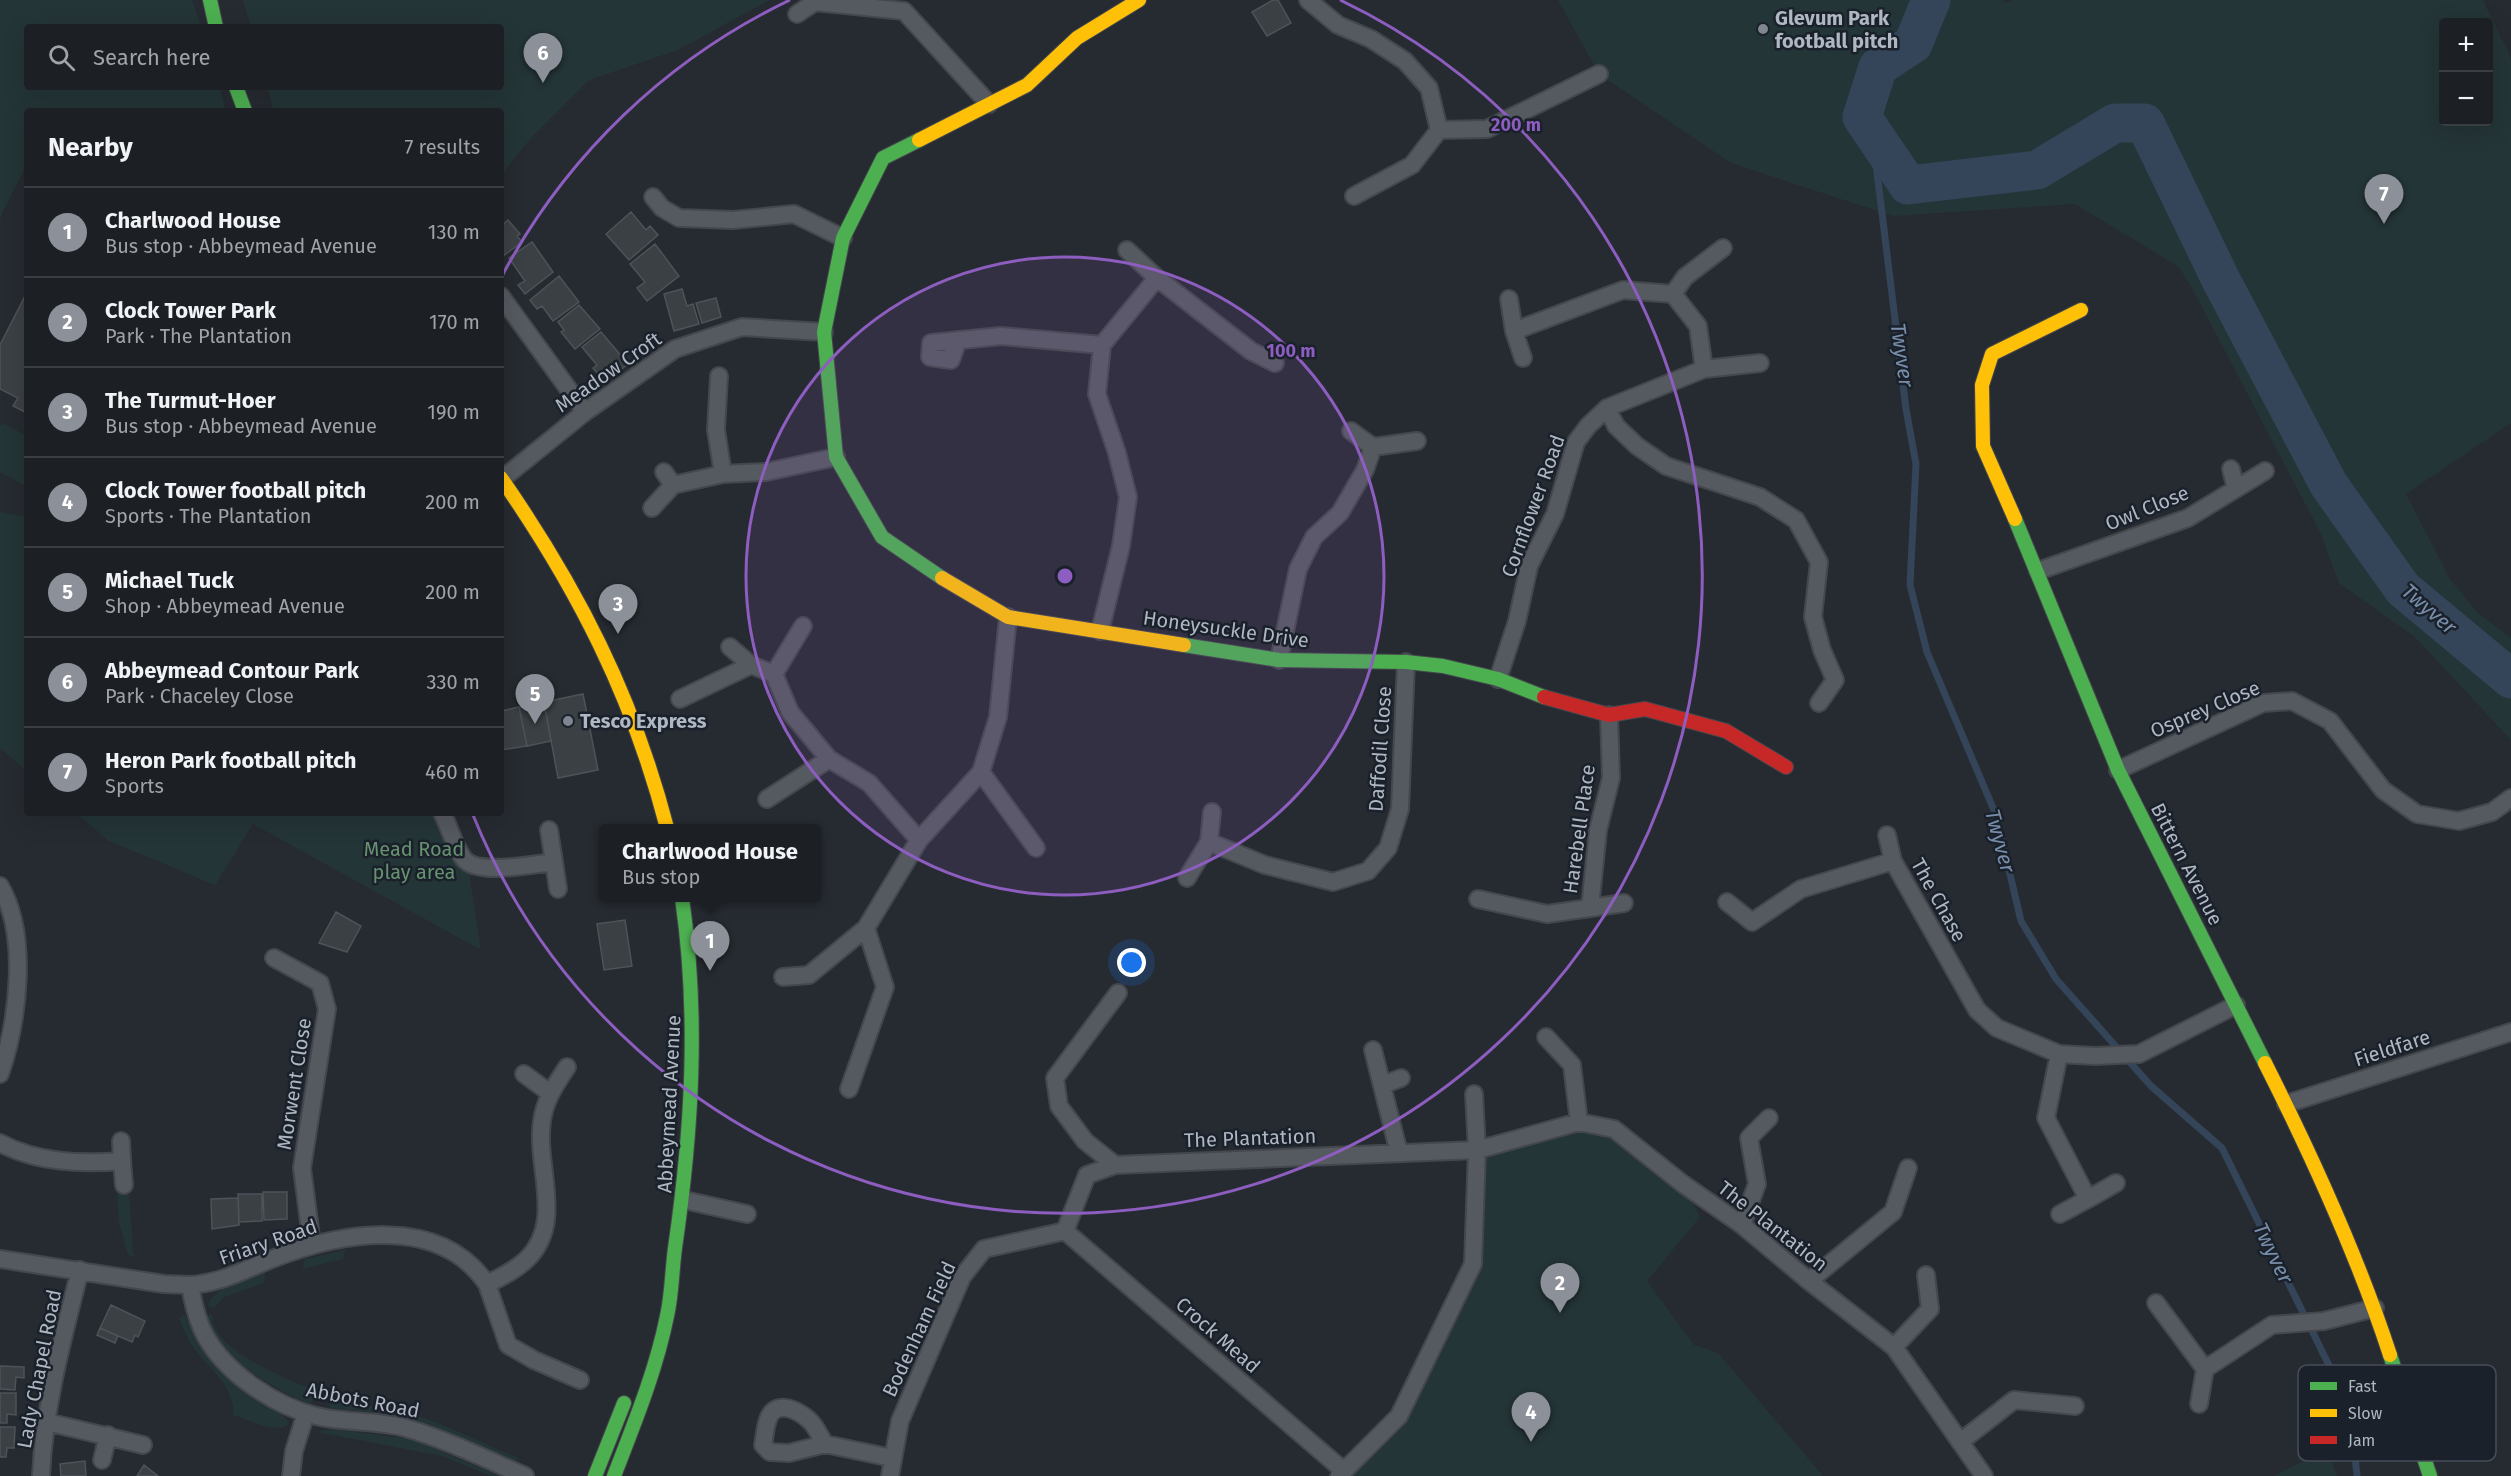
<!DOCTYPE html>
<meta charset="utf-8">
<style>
body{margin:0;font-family:"Fira Sans",sans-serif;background:#25282d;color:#f1f3f6}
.controls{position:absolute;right:18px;top:18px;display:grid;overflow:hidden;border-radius:6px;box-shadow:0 6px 24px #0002}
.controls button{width:54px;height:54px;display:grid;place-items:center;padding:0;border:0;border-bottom:2px solid #3a3e42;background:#1c2025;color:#f1f3f6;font:30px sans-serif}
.you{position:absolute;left:1132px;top:963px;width:21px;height:21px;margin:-15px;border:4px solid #fff;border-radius:50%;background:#1a73e8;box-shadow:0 0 0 9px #1a73e833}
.badge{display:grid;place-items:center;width:39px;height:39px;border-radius:50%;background:#8c9099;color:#fff;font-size:20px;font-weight:700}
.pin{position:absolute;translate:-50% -50px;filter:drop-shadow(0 2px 3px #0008)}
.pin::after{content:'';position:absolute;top:32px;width:21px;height:18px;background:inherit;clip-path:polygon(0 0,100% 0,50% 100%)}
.popup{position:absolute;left:599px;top:824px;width:222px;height:78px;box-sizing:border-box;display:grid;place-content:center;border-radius:6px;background:#1c2025;filter:drop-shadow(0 2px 4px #0005);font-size:20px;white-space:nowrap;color:#a0a3a7}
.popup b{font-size:22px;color:#f1f3f6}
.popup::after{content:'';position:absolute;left:50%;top:100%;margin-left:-12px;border:12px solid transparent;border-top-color:#1c2025}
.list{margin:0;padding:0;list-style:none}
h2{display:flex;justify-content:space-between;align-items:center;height:78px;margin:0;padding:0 24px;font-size:26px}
h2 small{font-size:20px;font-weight:400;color:#a0a3a7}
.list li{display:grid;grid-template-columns:39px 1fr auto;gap:18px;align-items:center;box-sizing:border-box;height:90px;padding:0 24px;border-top:2px solid #3a3e42}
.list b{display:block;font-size:22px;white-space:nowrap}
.list p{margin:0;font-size:20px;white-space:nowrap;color:#a0a3a7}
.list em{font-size:20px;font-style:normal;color:#a0a3a7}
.icon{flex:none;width:33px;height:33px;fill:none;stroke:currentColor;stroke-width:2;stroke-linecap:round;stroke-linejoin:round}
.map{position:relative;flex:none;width:2511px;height:1476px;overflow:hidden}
.search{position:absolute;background:#1c2025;box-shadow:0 6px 24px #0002;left:24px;top:24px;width:480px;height:66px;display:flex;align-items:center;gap:15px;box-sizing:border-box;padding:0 21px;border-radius:6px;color:#a0a3a7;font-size:22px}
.panel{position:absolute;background:#1c2025;box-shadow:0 6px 24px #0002;left:24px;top:108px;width:480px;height:708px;border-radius:6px}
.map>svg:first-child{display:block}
</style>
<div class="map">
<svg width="2511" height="1476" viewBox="0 0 2511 1476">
<rect width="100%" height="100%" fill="#262b31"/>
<path fill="#243537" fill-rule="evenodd" d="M0,0H192L201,27H27V87H219L226,111H27V163L0,218Z
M243,0H769L678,50L589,80L531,138L501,175V111H274L267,87H501V27H251Z
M1558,0H2003L2006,3L2012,0H2483L2511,58V423L2406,494L2450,579L2478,613L2511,638V740L2415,637L2339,583L2321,534L2193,290L2179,267L2075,204L1893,216L1731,163L1599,74ZM2444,22H2488V122H2444Z
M2,423L27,436V487L0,472V427Z
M0,512L27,517V771L0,748Z
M76,813H442L471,865L470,880L481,950L253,824L215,885L109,841Z
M1579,1122L1614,1129L1683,1184L1700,1217L1647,1281L1694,1345L1718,1353L1823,1476H1339L1399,1416L1473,1264L1477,1150Z
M129,1193L133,1254L138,1258L128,1255L119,1222L117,1194Z
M345,1250L343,1259L302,1269L305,1259Z
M265,1273L264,1283L224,1297L214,1308L208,1306C214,1286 246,1280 265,1273Z
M184,1314C197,1339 208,1360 229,1379C244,1392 283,1408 289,1424C273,1435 249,1419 233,1415C236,1387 209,1369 194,1348C187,1339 184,1329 179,1318Z
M206,1315H212C212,1352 291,1380 320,1393L310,1404C274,1390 215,1356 206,1315Z
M329,1398C352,1407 378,1405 402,1411C441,1422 480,1442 518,1458L516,1461L418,1421L387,1414L330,1408Z
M332,1429L412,1439L499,1476H491L442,1456L317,1432Z
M2328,1450L2337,1476H2273Z"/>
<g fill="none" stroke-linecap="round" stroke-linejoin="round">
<path stroke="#344459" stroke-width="7" d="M1862,117L1876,164L1906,409L1916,464L1910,585L1927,652L1996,815L2021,921L2056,979L2151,1086L2222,1148L2350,1408L2357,1476"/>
<path stroke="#344459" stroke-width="39" d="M1931,0L1913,44L1878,67L1862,117L1908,185L2037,170L2115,123H2145L2221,280L2329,485L2403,589L2511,679"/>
</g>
<path fill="#3b4045" stroke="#4e5259" stroke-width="1.5" d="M1273,0H1278L1291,23L1267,36L1252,12Z
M631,212L646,230L650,226L658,235L629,260L606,234Z
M508,220L520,234L517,236L522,242L503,256L501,226Z
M532,242L553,272L525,294L518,285L525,281L509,258Z
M655,244L679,276L647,301L637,288L645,282L630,264Z
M559,276L579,302L553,321L542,306L537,309L530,300Z
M682,289L687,306L693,304L699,324L674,331L664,294Z
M27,292V413L13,406L18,398L0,389V345Z
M716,298L721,317L702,323L696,303Z
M579,305L600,329L575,349L561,332L564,330L558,322Z
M601,332L628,364L609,379L606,376L603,379L593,368L597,365L582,347Z
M583,694L598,770L558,778L544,702Z
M544,702L551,741L527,746L519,707Z
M519,707L527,746L501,750V711Z
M336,912L361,926L347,952L319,943Z
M625,920L632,966L604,970L597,924Z
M263,1192H287V1219L264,1220Z
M238,1194H262V1221L239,1222Z
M238,1198L239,1225L212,1229L211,1199Z
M111,1305L145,1321L138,1337L135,1335L132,1342L100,1328Z
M100,1328L118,1336L115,1343L97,1335Z
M0,1366L24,1367V1378L16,1377L15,1390L0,1389Z
M0,1393H16V1415L7,1414V1423H0Z
M0,1427H15L14,1448H7L6,1457H0Z
M85,1461L86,1476H61L60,1464Z
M144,1465L158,1476H137Z"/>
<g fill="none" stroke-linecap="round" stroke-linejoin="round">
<defs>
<path id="street" d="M1308,0L1338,25L1371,39L1405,61L1429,88L1439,130L1487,129L1599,74
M797,14L815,2L904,11L989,104
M1354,196L1412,165L1439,130
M653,197L662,208L679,218L733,220L794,214L843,238
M1127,250L1157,278
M1673,294L1685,277L1723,248
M501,296L585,412
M1509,299L1514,331L1623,290L1673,294L1698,326L1704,369
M1514,331L1523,358
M958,340L951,360L930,357L931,343L1001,336L1102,345
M719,376L716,430L723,474
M1607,408L1616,426L1637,446L1666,466L1760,497L1796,520L1819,562L1813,617L1822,650L1835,680L1819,703
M1351,431L1373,447
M2231,469L2236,489
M664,472L673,485
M502,479L585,412L675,349L742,327L824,332
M652,508L673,485L723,474L766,472L836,457
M2038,571L2188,518L2265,471
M1100,631L1121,546L1128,497L1117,453L1097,394L1102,345L1157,278L1251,351L1275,363
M730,647L751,665L774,674L790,712L829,759L869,783L919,840L981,772L998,717L1008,617
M1279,660L1298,569L1314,537L1340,513L1365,470L1373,447L1417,441
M774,674L803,626
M1498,679L1517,621L1529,566L1555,514L1576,442L1588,426L1607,408L1704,369L1760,363
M680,699L751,665
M2118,770L2263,703L2292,701L2330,721L2383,790L2417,814L2459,821L2492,812L2511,798
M981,772L1036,848
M767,799L829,759
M442,813C450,827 454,847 464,859C478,876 533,864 554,862L558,889
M549,830L554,862
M1887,835L1893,861
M1209,842L1212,812
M1187,878L1209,842L1265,865L1333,882L1368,871L1388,848L1400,809L1406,662
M0,886C29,935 18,1022 0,1074
M1478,899L1547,914L1590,908L1598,830L1611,778L1609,715
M1727,902L1752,922L1801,889L1893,861L1977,1010L1997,1028L2059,1054L2095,1056L2139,1054L2236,1005
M1590,908L1624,903
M274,958L320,983L327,1009L302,1168L312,1245
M783,977L809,975L866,928L919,840
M1546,1037L1572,1065L1579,1122
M1373,1050L1399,1153
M2059,1054L2046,1118L2088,1199L2116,1183
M567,1067C556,1084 545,1099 542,1121C535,1166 565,1222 527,1259C516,1270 501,1277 487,1284L508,1345L534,1360L580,1380
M524,1074L550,1093
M1383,1085L1401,1078
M849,1089L885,987L866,928
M2286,1104L2511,1032
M121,1141L122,1161
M0,1143C38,1163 81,1164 122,1161L124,1185
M1115,1165L1085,1141L1059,1106L1055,1078L1118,993
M684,1200L747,1214
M2060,1214L2088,1199
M1742,1225L1757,1184L1749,1138L1769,1118
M1065,1231L1087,1175L1115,1165L1477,1150L1579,1122L1614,1129L1683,1184L1742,1225L1809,1281L1894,1347L1984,1476
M1065,1231L1344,1471
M0,1259L164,1284L190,1285C193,1303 197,1321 206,1337C227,1374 275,1406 316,1416C345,1423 377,1420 406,1428C447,1440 486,1459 525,1476
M1809,1281L1893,1212L1908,1168
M190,1285C221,1283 244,1270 272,1259C341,1232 439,1214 487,1284
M2156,1303L2205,1369L2272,1325L2324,1321L2375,1308
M1894,1347L1930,1309L1926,1275
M2199,1404L2205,1369
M47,1422L143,1445
M1960,1442L2014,1400L2075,1406
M825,1444C820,1437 816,1426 809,1420C799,1411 777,1399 769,1417C765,1425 765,1436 763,1445L770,1452L789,1453L825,1444L892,1458
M102,1460L108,1435
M41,1476C44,1407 63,1337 80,1270
M291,1476L294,1451L306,1413
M890,1476L900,1421L962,1277L984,1249L1065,1231
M1339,1476L1399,1416L1473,1264L1477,1150L1474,1094"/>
<path id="fast" d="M210,0L216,27
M236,87L245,111
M919,140L883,158L843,238L824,332L836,457L882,537L942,578
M2015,519L2118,770L2265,1063
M1184,645L1279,660L1406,662L1443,666L1498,679L1544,697
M2390,1355L2430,1476
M595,1476L624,1403
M614,1476C634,1424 656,1371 667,1316C672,1294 672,1270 675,1248C692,1131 699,1016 682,898"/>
<path id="slow" d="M919,140L1027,85L1077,38L1139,0
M501,478C578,589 633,697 667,828
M2015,519L1983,446L1982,385L1992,354L2081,310
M942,578L1008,617L1184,645
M2265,1063C2313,1158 2357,1254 2390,1355"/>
<path id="jam" d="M1544,697L1609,715L1645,709L1726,731L1786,767"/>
</defs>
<use href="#street" stroke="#44474c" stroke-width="20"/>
<use href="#fast" stroke="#44474c" stroke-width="16"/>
<use href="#slow" stroke="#44474c" stroke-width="16"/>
<use href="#jam" stroke="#44474c" stroke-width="16"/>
<use href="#street" stroke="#555960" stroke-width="16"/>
<use href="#fast" stroke="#4caf50" stroke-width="14"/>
<use href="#slow" stroke="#ffc107" stroke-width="14"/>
<use href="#jam" stroke="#c62828" stroke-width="14"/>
</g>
<circle cx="1065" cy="576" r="319" fill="#8d5dc0" fill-opacity=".12"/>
<g fill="none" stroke="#8d5dc0" stroke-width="3">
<circle cx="1065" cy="576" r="319"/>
<path d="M502 276A638 638 0 0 1 790 0M1340 0A638 638 0 1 1 473 815"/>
</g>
<g fill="#7f8690" stroke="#1a212b" stroke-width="2">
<circle cx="1763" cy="29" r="6"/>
<circle cx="568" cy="721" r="6"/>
</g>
<g text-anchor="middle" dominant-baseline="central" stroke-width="5" stroke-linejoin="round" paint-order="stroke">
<g font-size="20" font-weight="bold" fill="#afb7c3" stroke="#1a212b" text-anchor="start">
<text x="1775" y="18">Glevum Park<tspan x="1775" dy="23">football pitch</tspan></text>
<text x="580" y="721">Tesco Express</text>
</g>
<g font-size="20" fill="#afb7c3" stroke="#1a212b">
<text transform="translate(608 372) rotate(-35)">Meadow Croft</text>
<text transform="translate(1533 506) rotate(-70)">Cornflower Road</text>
<text transform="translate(2147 508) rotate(-22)">Owl Close</text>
<text transform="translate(1226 629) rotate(8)">Honeysuckle Drive</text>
<text transform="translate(2205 709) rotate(-23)">Osprey Close</text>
<text transform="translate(1380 749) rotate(-86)">Daffodil Close</text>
<text transform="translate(1579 829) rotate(-82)">Harebell Place</text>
<text transform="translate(2187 864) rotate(63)">Bittern Avenue</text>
<text transform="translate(1939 900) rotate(61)">The Chase</text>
<text transform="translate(2392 1048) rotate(-18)">Fieldfare</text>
<text transform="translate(294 1084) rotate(-81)">Morwent Close</text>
<text transform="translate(669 1104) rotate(-87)">Abbeymead Avenue</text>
<text transform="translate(1250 1138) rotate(-2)">The Plantation</text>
<text transform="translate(1773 1226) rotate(38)">The Plantation</text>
<text transform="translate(268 1242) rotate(-19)">Friary Road</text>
<text transform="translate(919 1329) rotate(-65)">Bodenham Field</text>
<text transform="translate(1218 1335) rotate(41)">Crock Mead</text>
<text transform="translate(39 1369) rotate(-79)">Lady Chapel Road</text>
<text transform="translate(363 1400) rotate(11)">Abbots Road</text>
</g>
<g font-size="20" fill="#679270" stroke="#1a212b">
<text x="414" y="849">Mead Road<tspan x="414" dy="23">play area</tspan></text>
</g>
<g font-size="21" font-style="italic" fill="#788eaa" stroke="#1a212b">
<text transform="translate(1902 355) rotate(82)">Twyver</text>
<text transform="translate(2429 609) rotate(41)">Twyver</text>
<text transform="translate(2000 841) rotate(75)">Twyver</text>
<text transform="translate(2273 1253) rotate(64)">Twyver</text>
</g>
</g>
<rect x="2298" y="1365" width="198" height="96" rx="9" fill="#1a212b" stroke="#474e59" stroke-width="1.5"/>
<rect x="2310" y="1382" width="27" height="8" fill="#4caf50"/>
<rect x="2310" y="1409" width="27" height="8" fill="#ffc107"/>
<rect x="2310" y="1436" width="27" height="8" fill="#c62828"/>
<g font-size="16" fill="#afb7c3">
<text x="2348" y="1392">Fast</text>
<text x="2348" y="1419">Slow</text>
<text x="2348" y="1446">Jam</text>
</g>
<circle cx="1065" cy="576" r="9" fill="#8d5dc0" stroke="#1a212b" stroke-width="3"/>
<g font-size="18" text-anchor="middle" font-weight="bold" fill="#8d5dc0" stroke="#1a212b" stroke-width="5" stroke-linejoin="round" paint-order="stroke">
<text x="1516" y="131">200 m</text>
<text x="1291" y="357">100 m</text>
</g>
</svg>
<div class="controls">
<button>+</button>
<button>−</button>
</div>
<div class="you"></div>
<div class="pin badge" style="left:710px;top:971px">1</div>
<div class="popup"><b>Charlwood House</b>Bus stop</div>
<div class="pin badge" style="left:1560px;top:1313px">2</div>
<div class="pin badge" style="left:618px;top:634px">3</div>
<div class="pin badge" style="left:1531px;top:1442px">4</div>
<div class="pin badge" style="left:535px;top:724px">5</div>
<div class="pin badge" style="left:543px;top:83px">6</div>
<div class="pin badge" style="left:2384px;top:224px">7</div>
<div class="search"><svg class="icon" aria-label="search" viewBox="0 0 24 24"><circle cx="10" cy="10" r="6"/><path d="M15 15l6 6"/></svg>Search here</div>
<section class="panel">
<h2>Nearby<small>7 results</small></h2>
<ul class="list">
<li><span class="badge">1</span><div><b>Charlwood House</b><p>Bus stop · Abbeymead Avenue</p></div><em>130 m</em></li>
<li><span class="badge">2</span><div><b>Clock Tower Park</b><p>Park · The Plantation</p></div><em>170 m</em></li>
<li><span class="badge">3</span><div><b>The Turmut-Hoer</b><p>Bus stop · Abbeymead Avenue</p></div><em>190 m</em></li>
<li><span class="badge">4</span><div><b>Clock Tower football pitch</b><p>Sports · The Plantation</p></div><em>200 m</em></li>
<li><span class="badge">5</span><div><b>Michael Tuck</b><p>Shop · Abbeymead Avenue</p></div><em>200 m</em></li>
<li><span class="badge">6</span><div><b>Abbeymead Contour Park</b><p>Park · Chaceley Close</p></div><em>330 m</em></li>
<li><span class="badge">7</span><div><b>Heron Park football pitch</b><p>Sports</p></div><em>460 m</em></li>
</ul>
</section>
</div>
